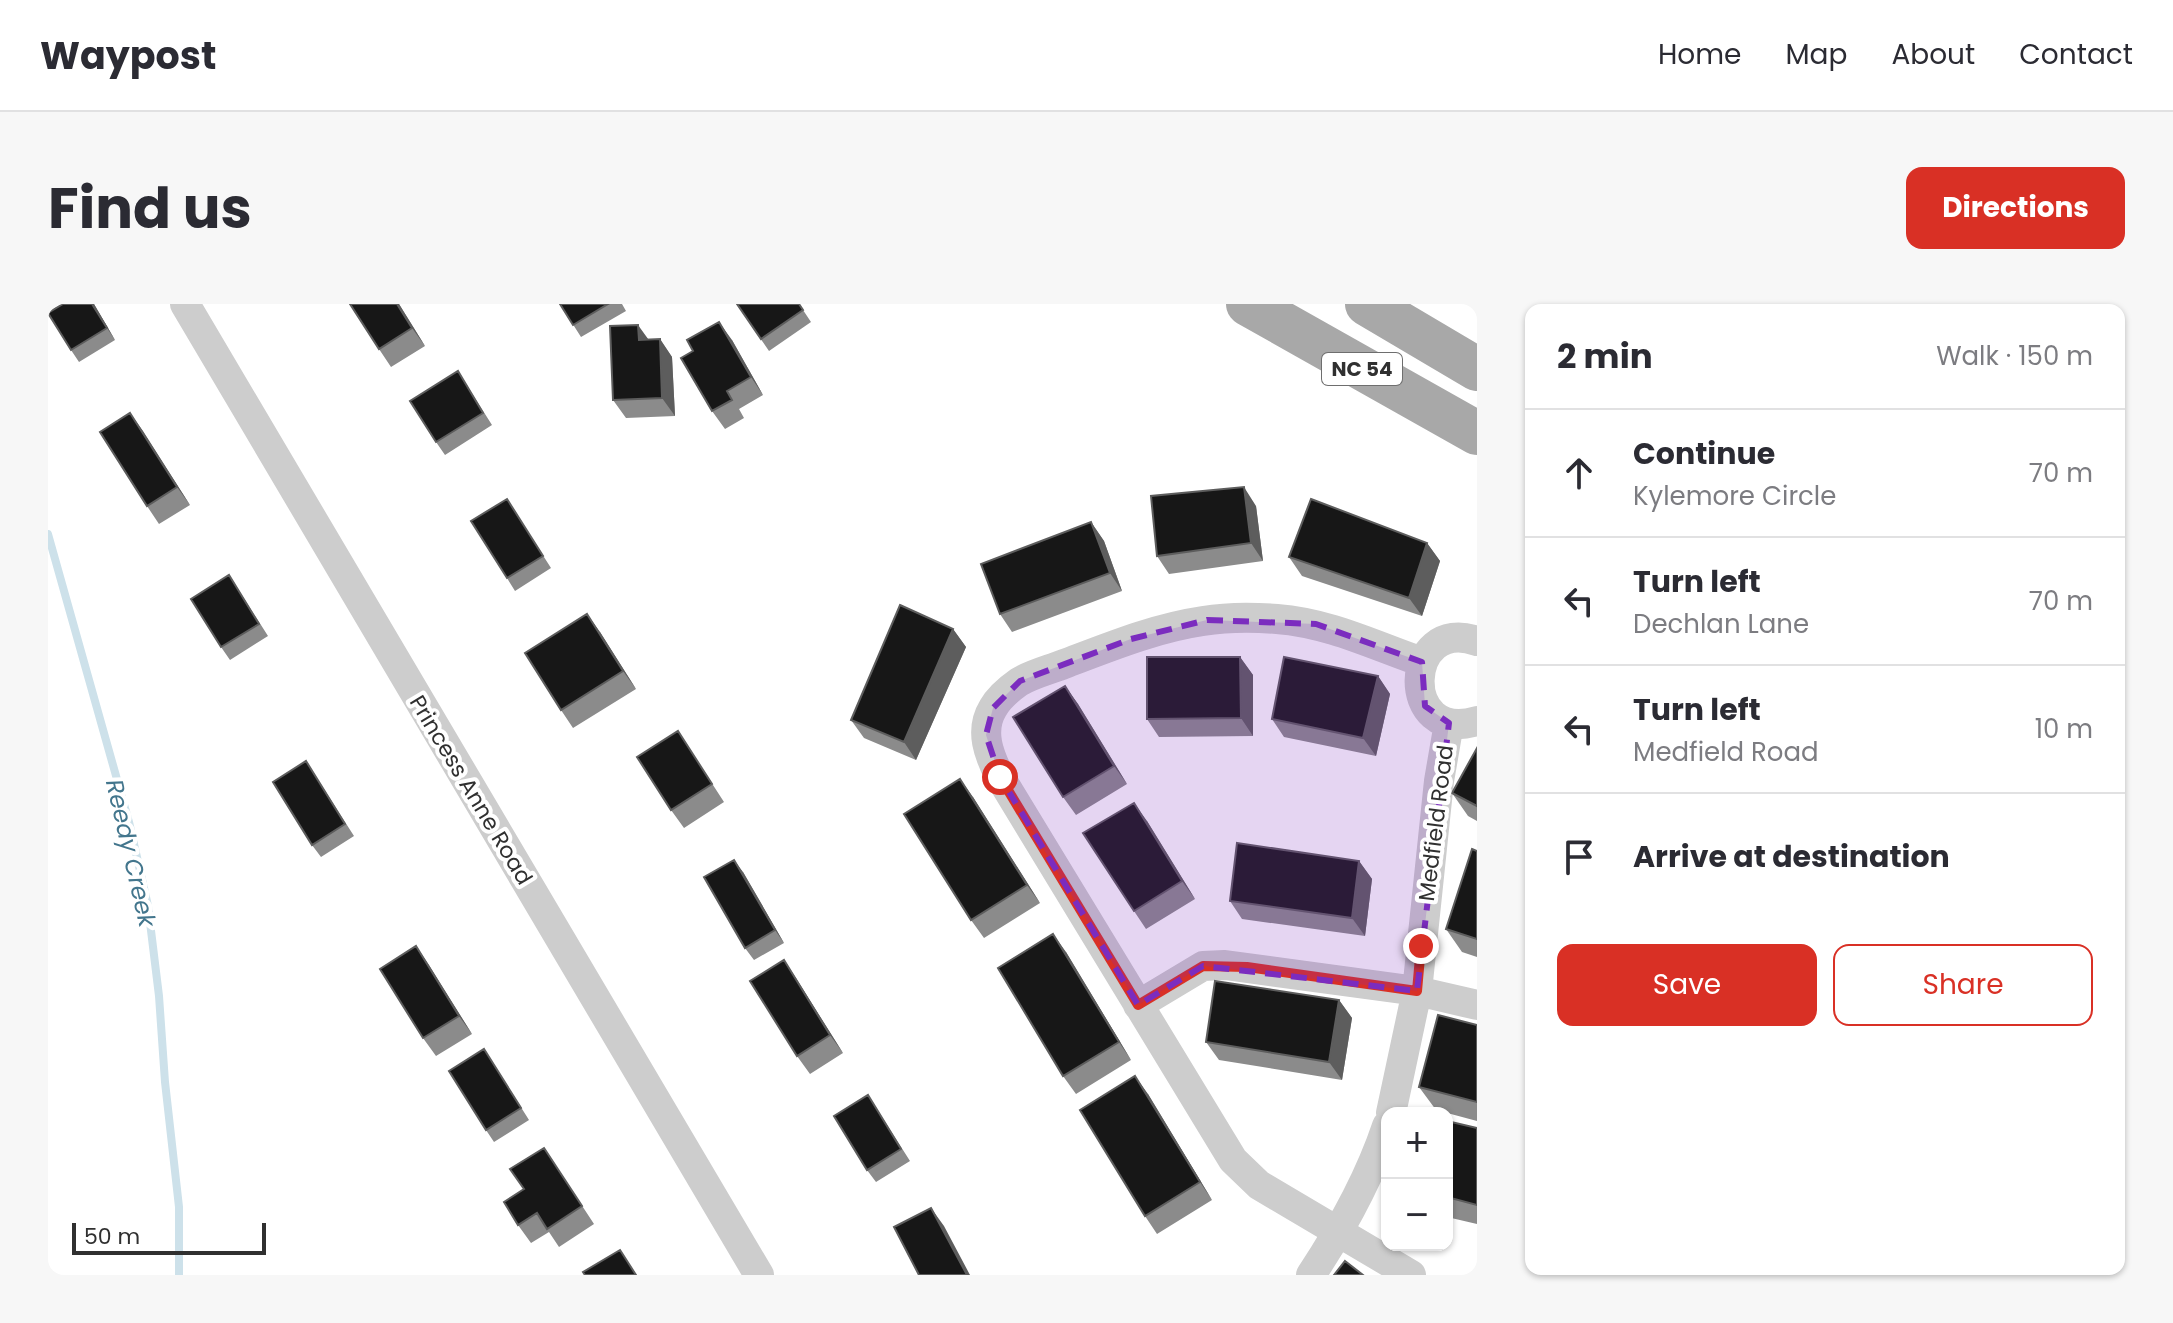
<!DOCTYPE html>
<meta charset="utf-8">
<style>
body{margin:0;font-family:Poppins,sans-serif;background:#f7f7f7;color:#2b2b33}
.controls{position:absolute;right:24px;bottom:24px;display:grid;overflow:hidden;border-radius:16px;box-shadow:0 2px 6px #0004}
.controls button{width:72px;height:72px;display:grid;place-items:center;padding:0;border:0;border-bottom:2px solid #e1e1e2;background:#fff;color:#2b2b33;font:40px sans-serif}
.scale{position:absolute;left:24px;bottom:20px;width:194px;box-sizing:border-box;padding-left:8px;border:4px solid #303030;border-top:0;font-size:22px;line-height:28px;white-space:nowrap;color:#303030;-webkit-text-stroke:6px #fff;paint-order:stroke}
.stop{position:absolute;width:24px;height:24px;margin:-18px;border:6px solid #d93025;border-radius:50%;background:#fff}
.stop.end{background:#d93025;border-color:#fff;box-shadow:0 2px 8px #0008}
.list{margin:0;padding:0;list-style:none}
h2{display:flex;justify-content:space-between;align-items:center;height:104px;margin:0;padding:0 32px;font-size:34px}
h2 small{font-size:26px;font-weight:400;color:#7c7c81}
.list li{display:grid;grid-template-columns:52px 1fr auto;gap:24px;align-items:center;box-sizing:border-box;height:128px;padding:0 32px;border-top:2px solid #e1e1e2}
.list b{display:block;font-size:30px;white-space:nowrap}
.list p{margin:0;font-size:26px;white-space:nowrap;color:#7c7c81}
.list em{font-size:26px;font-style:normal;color:#7c7c81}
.actions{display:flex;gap:16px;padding:24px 32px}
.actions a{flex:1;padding:18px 0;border:2px solid #d93025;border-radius:16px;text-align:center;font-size:28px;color:#d93025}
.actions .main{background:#d93025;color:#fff}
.icon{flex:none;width:44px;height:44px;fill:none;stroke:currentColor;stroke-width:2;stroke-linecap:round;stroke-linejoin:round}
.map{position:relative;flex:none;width:1429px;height:971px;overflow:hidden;border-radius:16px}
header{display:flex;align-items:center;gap:48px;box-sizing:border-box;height:112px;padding:0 40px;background:#fff;border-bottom:2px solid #e1e1e2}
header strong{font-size:38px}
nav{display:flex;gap:44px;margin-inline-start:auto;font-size:28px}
.intro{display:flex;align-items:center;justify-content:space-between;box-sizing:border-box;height:192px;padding:0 48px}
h1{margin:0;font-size:56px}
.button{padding:20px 36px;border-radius:16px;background:#d93025;color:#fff;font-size:28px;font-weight:700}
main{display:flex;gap:48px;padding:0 48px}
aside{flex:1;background:#fff;border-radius:16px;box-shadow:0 2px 6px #0004}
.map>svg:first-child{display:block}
</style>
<header>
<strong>Waypost</strong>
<nav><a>Home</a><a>Map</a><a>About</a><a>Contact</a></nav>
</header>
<div class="intro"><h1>Find us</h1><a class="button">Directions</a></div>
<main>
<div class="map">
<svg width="1429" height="971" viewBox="0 0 1429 971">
<rect width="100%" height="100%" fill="#fff"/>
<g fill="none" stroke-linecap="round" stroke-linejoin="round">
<path stroke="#cde1ea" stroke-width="8" d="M0,230L81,518L100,602L111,692L117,778L131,903V971"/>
<path stroke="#cdcdcd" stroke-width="30" d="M137,0L711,971
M1429,337C1355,311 1350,441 1429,417
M1090,701L1155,662L1177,661L1369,687L1429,701
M1343,809L1369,687L1391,477L1401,419
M1263,971C1294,924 1321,876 1339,822
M1363,971L1211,881L1185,856L952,473C941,451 931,427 945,404C951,393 961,385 971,378C984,370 1001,366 1016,360C1061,343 1107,324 1155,317C1179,313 1205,313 1229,315C1281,319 1325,341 1374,358"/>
<path stroke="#a8a8a8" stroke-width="44" d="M1200,0L1429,129
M1319,0L1429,65"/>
</g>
<path fill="#8b8b8b" d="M15,0H46L67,36L31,58L23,46Z
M351,0L377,42L343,63L331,45Z
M512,0H574L578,7L533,33Z
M689,0H751L763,18L721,47Z
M612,35L624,53L627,112L578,114L565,96L600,36Z
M684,36L715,91L691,105L696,114L677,125L664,107Z
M418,80L444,121L397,151L388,138Z
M82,109L142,201L111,220L99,202Z
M459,195L503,264L467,287L459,274Z
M1208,202L1215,257L1121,270L1109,252Z
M1043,218L1056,237L1074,287L964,328L952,310Z
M1379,239L1392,257L1374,312L1254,272L1241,253Z
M181,271L220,332L182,356L173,343Z
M905,325L918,343L868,456L816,434L803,416Z
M552,328L588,385L525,424L513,406Z
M1192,353L1205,371V432L1111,433L1099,415Z
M1330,372L1342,390L1328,452L1236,433L1224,415Z
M1017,382L1030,400L1079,480L1028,511L1015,493Z
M630,427L676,498L636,524L623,506Z
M1429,444V517L1420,512L1404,489Z
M258,457L306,532L273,553L264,541Z
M925,493L992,599L936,634L923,616Z
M1099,517L1147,595L1098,625L1086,607Z
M1429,547V653L1414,648L1398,625Z
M1311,557L1324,575L1317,632L1194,615L1182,597Z
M695,568L736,639L706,656L697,644Z
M368,642L424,730L388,752L375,734Z
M1018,648L1083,756L1028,790L1015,772Z
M736,656L795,749L762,770L749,752Z
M1291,696L1304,714L1294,776L1171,756L1158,738Z
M1429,721V817L1388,806L1371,783Z
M436,745L481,816L446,838L438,826Z
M1100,790L1164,896L1109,930L1097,912Z
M820,791L862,857L828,878L819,866Z
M1399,817L1429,824V920L1399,913Z
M508,862L546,920L511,943L501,928L483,939L470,921L476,885Z"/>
<path fill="#5d5d5d" d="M44,0H46L67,36L59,24Z
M349,0H351L377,42L364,24Z
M671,18L684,36L715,91L703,73Z
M590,21L603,39L591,36Z
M612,35L624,53L627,112L614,94Z
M82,109L95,127L142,201L129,183Z
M1196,183L1208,202L1215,257L1203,239Z
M1043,218L1056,237L1074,287L1062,269Z
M1379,239L1392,257L1374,312L1361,294Z
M539,310L552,328L588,385L575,367Z
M905,325L918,343L868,456L856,438Z
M1192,353L1205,371V432L1193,414Z
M1330,372L1342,390L1328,452L1315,434Z
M1017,382L1030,400L1079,480L1066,462Z
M912,475L925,493L992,599L979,581Z
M1086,499L1099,517L1147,595L1134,577Z
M686,556L695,568L736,639L727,626Z
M1311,557L1324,575L1317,632L1304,614Z
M1005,630L1018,648L1083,756L1071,738Z
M368,642L381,661L424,730L411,712Z
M736,656L748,674L795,749L782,731Z
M1291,696L1304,714L1294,776L1281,758Z
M1087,772L1100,790L1164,896L1152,878Z
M883,904L896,922L922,971H919Z"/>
<path fill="#171717" stroke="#5d5d5d" stroke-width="2" d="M15,0H44L59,24L23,46L0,9Z
M302,0H349L364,24L331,45Z
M512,0H560L525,21Z
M689,0H751L755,6L713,35Z
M671,18L703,73L679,87L684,96L664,107L633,54L645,47L639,36Z
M590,21L591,36L612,35L614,94L565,96L562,22Z
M410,67L435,109L388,138L362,97Z
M82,109L129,183L99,202L52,128Z
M1196,183L1203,239L1109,252L1103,192Z
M459,195L495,252L459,274L423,217Z
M1263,195L1379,239L1361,294L1241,253Z
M1043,218L1062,269L952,310L933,260Z
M181,271L211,320L173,343L143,295Z
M852,301L905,325L856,438L803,416Z
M539,310L575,367L513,406L477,349Z
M1099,353H1192L1193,414L1099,415Z
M1236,353L1330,372L1315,434L1224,415Z
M1017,382L1066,462L1015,493L965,413Z
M630,427L664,480L623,506L589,453Z
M1429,444V502L1404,489Z
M258,457L297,520L264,541L225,478Z
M912,475L979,581L923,616L856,510Z
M1086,499L1134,577L1086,607L1035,529Z
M1189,539L1311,557L1304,614L1182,597Z
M1424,545L1429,547V635L1398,625Z
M686,556L727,626L697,644L656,573Z
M1005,630L1071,738L1015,772L950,664Z
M368,642L411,712L375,734L332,665Z
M736,656L782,731L749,752L702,677Z
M1167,677L1291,696L1281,758L1158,738Z
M1390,711L1429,721V798L1371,783Z
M436,745L473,804L438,826L401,767Z
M1087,772L1152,878L1097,912L1032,806Z
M820,791L853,845L819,866L786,812Z
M1399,817L1429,824V901L1399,893Z
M496,844L534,902L499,925L489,909L470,921L456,898L476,885L462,865Z
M883,904L919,971H871L846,923Z
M572,946L588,971H537L535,968Z
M1297,957L1315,971H1286Z"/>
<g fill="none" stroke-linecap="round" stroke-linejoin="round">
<path stroke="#d93025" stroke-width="10" d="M952,473L1090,701L1155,662L1199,663L1369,687L1373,642"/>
</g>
<path fill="#7b2cbf" fill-opacity="0.2" stroke="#7b2cbf" stroke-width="6" stroke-dasharray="16 10" stroke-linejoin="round" d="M1159,316L1268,320L1374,358L1377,402L1401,419L1369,687L1155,662L1090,701L952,473L938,431L945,404L972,377L1083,335Z"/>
<g text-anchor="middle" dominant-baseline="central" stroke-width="8" stroke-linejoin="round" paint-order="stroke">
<rect fill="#fff" stroke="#6e6e6e" stroke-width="2" x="1274" y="49" width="80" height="32" rx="6"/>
<g font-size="20" font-weight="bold" fill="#303030">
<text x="1314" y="65">NC 54</text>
</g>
<g font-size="22" fill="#303030" stroke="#fff">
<text transform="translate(423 486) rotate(59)">Princess Anne Road</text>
<text transform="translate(1388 519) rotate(-83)">Medfield Road</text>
</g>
<g font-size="24" font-style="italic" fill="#43768d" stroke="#fff">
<text transform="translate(83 549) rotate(77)">Reedy Creek</text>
</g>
</g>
</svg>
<div class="controls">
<button>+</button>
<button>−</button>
</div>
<div class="scale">50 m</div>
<div class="stop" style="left:952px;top:473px"></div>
<div class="stop end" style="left:1373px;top:642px"></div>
</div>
<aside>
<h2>2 min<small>Walk · 150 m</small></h2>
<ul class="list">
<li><svg class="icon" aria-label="ahead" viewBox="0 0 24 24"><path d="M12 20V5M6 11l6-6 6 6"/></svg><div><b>Continue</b><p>Kylemore Circle</p></div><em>70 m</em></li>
<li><svg class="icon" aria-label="left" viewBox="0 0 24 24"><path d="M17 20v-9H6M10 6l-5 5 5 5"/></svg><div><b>Turn left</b><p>Dechlan Lane</p></div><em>70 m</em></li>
<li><svg class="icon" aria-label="left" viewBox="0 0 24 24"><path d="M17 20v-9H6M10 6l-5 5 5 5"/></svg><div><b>Turn left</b><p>Medfield Road</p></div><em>10 m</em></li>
<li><svg class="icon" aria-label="arrive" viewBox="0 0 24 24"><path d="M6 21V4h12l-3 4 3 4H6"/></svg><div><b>Arrive at destination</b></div></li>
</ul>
<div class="actions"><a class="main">Save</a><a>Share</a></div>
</aside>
</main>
